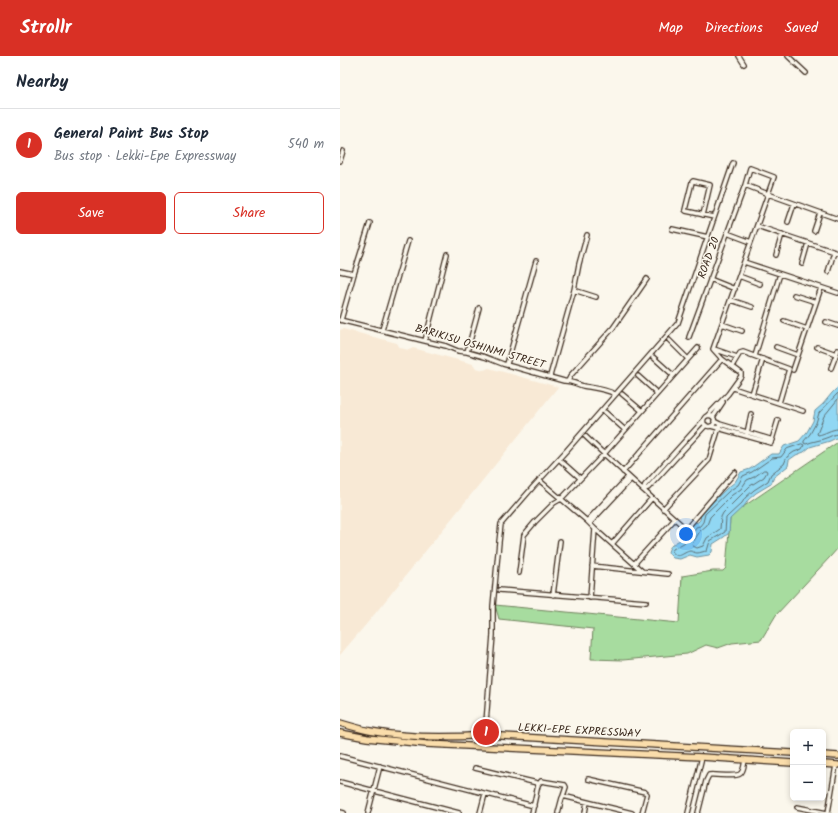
<!DOCTYPE html>
<meta charset="utf-8">
<style>
body{margin:0;font-family:Kalam,sans-serif;background:#f2f2f3;color:#1f2937}
.controls{position:absolute;right:12px;bottom:12px;display:grid;overflow:hidden;border-radius:6px;box-shadow:0 2px 6px #0003}
.controls button{width:36px;height:36px;display:grid;place-items:center;padding:0;border:0;border-bottom:1px solid #e0e1e3;background:#fff;color:#1f2937;font:20px sans-serif}
.you{position:absolute;left:346px;top:478px;width:14px;height:14px;margin:-10px;border:3px solid #fff;border-radius:50%;background:#1a73e8;box-shadow:0 0 0 6px #1a73e833}
.badge{display:grid;place-items:center;width:26px;height:26px;border-radius:50%;background:#d93025;color:#fff;font-size:13px;font-weight:700}
.pin{position:absolute;translate:-50% -50%;border:2px solid #fff;box-shadow:0 1px 4px #0006}
.list{margin:0;padding:0;list-style:none}
h2{display:flex;justify-content:space-between;align-items:center;height:52px;margin:0;padding:0 16px;font-size:17px}
h2 small{font-size:13px;font-weight:400;color:#747a83}
.list li{display:grid;grid-template-columns:26px 1fr auto;gap:12px;align-items:center;box-sizing:border-box;height:72px;padding:0 16px;border-top:1px solid #e0e1e3}
.list b{display:block;font-size:15px;white-space:nowrap}
.list p{margin:0;font-size:13px;white-space:nowrap;color:#747a83}
.list em{font-size:13px;font-style:normal;color:#747a83}
.actions{display:flex;gap:8px;padding:12px 16px}
.actions a{flex:1;padding:9px 0;border:1px solid #d93025;border-radius:6px;text-align:center;font-size:14px;color:#d93025}
.actions .main{background:#d93025;color:#fff}
.map{position:relative;flex:none;width:498px;height:757px;overflow:hidden}
header{display:flex;align-items:center;gap:24px;box-sizing:border-box;height:56px;padding:0 20px;background:#d93025;color:#fff}
header strong{font-size:19px}
nav{display:flex;gap:22px;margin-inline-start:auto;font-size:14px}
main{display:flex}
aside{flex:1;background:#fff}
.map>svg:first-child{display:block}
</style>
<header>
<strong>Strollr</strong>
<nav><a>Map</a><a>Directions</a><a>Saved</a></nav>
</header>
<main>
<aside>
<h2>Nearby<small></small></h2>
<ul class="list">
<li><span class="badge">1</span><div><b>General Paint Bus Stop</b><p>Bus stop · Lekki-Epe Expressway</p></div><em>540 m</em></li>
</ul>
<div class="actions"><a class="main">Save</a><a>Share</a></div>
</aside>
<div class="map">
<svg width="498" height="757" viewBox="0 0 498 757">
<rect width="100%" height="100%" fill="#fbf7ec"/>
<filter id="ink" filterUnits="userSpaceOnUse"><feTurbulence type="fractalNoise" baseFrequency=".025" numOctaves="2"/><feDisplacementMap in="SourceGraphic" scale="8" xChannelSelector="R" yChannelSelector="G"/><feConvolveMatrix kernelMatrix="1 2 1 2 8 2 1 2 1" color-interpolation-filters="sRGB"/></filter>
<g filter="url(#ink)">
<path fill="#f8e9d5" d="M3,273L57,287L60,292L69,294L73,292L133,308L136,312L144,314L149,312L218,331L29,565L0,599V274Z"/>
<path fill="#a7dc9f" stroke="#71835e" d="M498,386V492L490,501L436,559L421,584L392,587L378,592L366,589L347,598L283,604L251,603L253,573L159,563L155,549L339,567L342,520L373,515H383L386,512L390,463L400,453Z"/>
<path fill="#91d7f3" stroke="#6f929e" d="M498,331V381L490,385L470,391L464,396L456,399L449,404L448,410L434,421L431,428L416,437L408,444L405,449L390,463L389,477L384,481L373,488L372,496L369,499L357,501L350,499L340,503L333,502L330,499L328,496C330,487 338,486 345,481C349,479 351,472 354,467L358,466L360,464L361,457L387,432L395,426L401,416L410,413L431,398H439L444,390L459,385L467,376L473,365L475,355L483,348L492,337Z"/>
<g fill="none" stroke-linecap="round" stroke-linejoin="round">
<path stroke="#5d6f73" stroke-width="1" d="M498,337L479,357L476,367L470,378L464,385V387L466,388C473,385 479,385 486,382C490,381 493,378 498,378
M498,343L489,354L484,360L477,378L478,379C485,378 491,373 498,373
M462,388L464,389L462,393L454,396L447,401L444,408L431,418L428,425L414,434L405,442L402,447L388,460L386,462L385,476L370,485L367,495C364,495 360,497 357,497C355,497 352,495 350,495C343,496 338,505 332,495L333,493L349,484L356,471L360,470L363,466L365,458L389,435L398,429L403,420L412,416L432,402L441,401L447,393Z
M424,414H426L427,416L424,421L410,430L383,457L381,461L380,473L367,482L363,490L357,492L353,490L352,488L360,475L367,469L370,461L392,439L401,433L407,424L414,421Z"/>
<defs>
<path id="minor" d="M399,0L404,8
M448,0L466,17
M0,105L3,95
M363,159L370,129L353,125L352,126L345,154L346,155L374,161
M448,166L454,148
M417,170L498,197
M332,173L368,181
M474,175L480,157
M387,177L411,186
M436,199L442,178
M404,206L498,237
M462,208L468,187
M0,215L14,218
M488,216L494,196
M399,220L420,228
M370,223L395,233
M234,234L256,241
M454,239L476,246
M391,244L412,251
M0,264L85,285L106,290L118,295L127,296L145,301L163,308L224,325C231,325 237,328 243,330C254,332 265,333 275,338
M1,264L14,218L30,167
M444,265L467,273
M486,266L498,270
M382,268L402,275
M42,274L68,185
M349,281L405,129L410,112L434,121L428,138L498,163
M329,284L348,303
M85,285L107,198
M436,291L458,299
M477,291L496,298
M374,293L397,301
M127,296L139,252
M415,300L440,218
M313,301L333,319
M167,308L196,205
M392,310L400,297L403,296L449,313L439,347
M491,312L498,294
M453,314L481,232
M210,320L234,234L239,208L247,179
M298,320L317,337
M228,325L231,319L273,272L307,223
M393,332L463,355
M282,338L302,355
M412,338L423,303
M265,356L285,374
M368,359L388,338L401,320V317L382,303
M363.5 365a5.5 5.5 0 1 1 11 0a5.5 5.5 0 1 1-11 0Z
M373,361L383,346
M374,365L380,368L433,384
M371,370L431,387L438,364
M407,377L411,358
M245,380L264,398L358,292
M221,405L240,422
M283,416L382,303L373,293L428,138L405,129
M199,424L247,465L255,473L250,542
M303,434L305,429L363,365
M303,434L308,432L366,369
M323,453L369,404L380,368
M247,465L288,421
M250,467L291,423
M255,473L302,515
M272,488L312,442L345,472L346,473L395,416
M294,508L334,464
M252,510L328,518
M179,517L184,479L195,466L214,447L221,443L264,398L312,442
M159,534L306,546
M213,539L220,485
M145,679L153,579V550L159,486L161,468L193,431L227,394L338,267L393,107
M0,700L194,750
M135,712L197,727L198,729L192,757
M248,723L305,736L307,738L302,757
M0,726L119,757
M198,729L201,725L225,729L226,731L223,740
M457,751L487,757
M0,756L4,757
M28,757L40,710
M140,757L145,738
M218,757L222,742L223,740L292,757
M245,757L247,746
M348,757L362,701
M358,757L366,725L369,719C376,718 398,722 401,717C404,714 404,708 405,704
M488,757L496,709"/>
<path id="highway" d="M0,667C10,670 20,673 30,675C68,682 107,682 145,679L453,697
M0,677L27,682L86,688L362,701L453,707
M483,699L498,700
M483,708L498,709"/>
</defs>
<use href="#minor" stroke="#3b2a1e" stroke-width="6"/>
<use href="#highway" stroke="#3b2a1e" stroke-width="8"/>
<use href="#minor" stroke="#fbf7ec" stroke-width="3.5"/>
<use href="#highway" stroke="#faddab" stroke-width="5.5"/>
</g>
</g>
<g text-anchor="middle" dominant-baseline="central" stroke-width="3" stroke-linejoin="round" paint-order="stroke">
<g font-size="11" fill="#3b2a1e" stroke="#fbf7ec">
<text transform="translate(369 202) rotate(-70)">ROAD 20</text>
<text transform="translate(140 291) rotate(16)">BARIKISU OSHINMI STREET</text>
<text transform="translate(239 675) rotate(3)">LEKKI-EPE EXPRESSWAY</text>
</g>
</g>
</svg>
<div class="controls">
<button>+</button>
<button>−</button>
</div>
<div class="you"></div>
<div class="pin badge" style="left:146px;top:676px">1</div>
</div>
</main>
